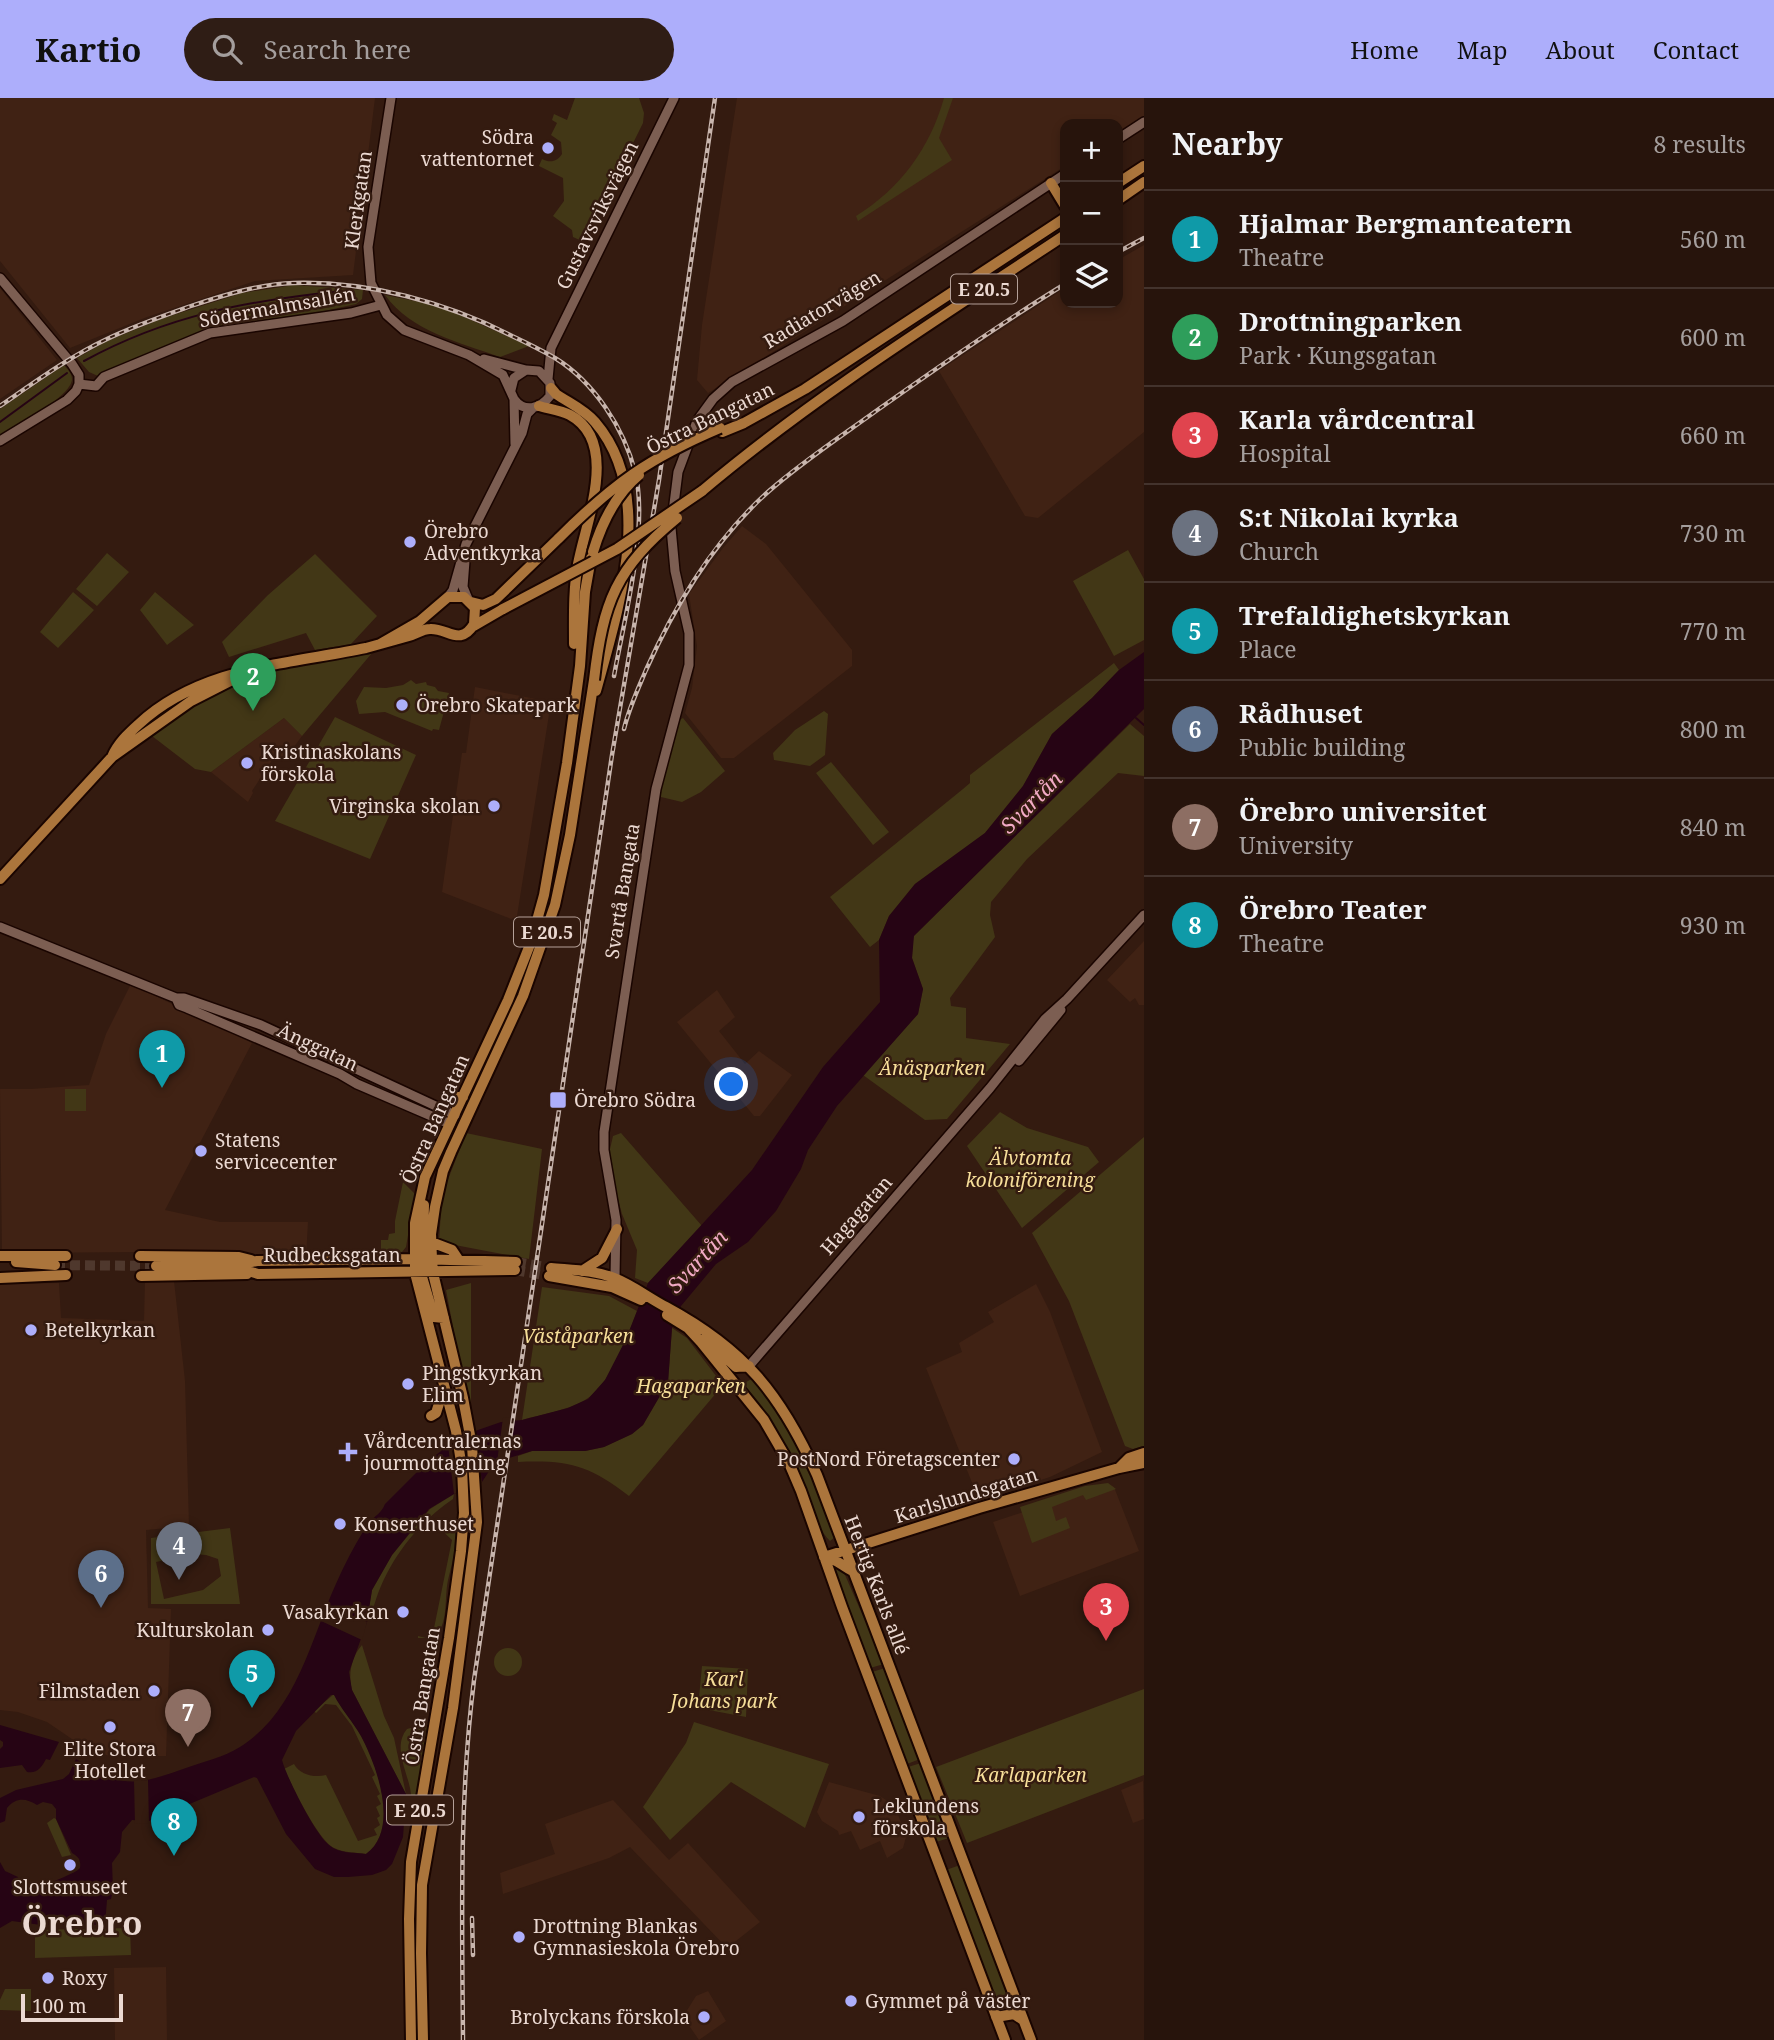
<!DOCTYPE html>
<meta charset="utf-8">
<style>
body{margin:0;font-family:"Noto Serif",serif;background:#2f1d15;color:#f1f3f6}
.controls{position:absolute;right:21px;top:21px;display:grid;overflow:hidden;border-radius:14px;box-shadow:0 4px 10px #0003}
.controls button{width:63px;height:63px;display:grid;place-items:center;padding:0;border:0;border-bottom:2px solid #43332d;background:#27140c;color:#f1f3f6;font:35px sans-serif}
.scale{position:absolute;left:21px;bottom:18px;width:102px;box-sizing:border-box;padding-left:7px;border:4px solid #ebd9d2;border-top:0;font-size:19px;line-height:24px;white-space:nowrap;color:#ebd9d2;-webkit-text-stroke:5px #341b10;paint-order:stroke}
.you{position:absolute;left:732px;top:987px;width:24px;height:24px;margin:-18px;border:5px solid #fff;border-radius:50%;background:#1a73e8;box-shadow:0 0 0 10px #1a73e833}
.badge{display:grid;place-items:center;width:46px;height:46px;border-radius:50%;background:#adaefb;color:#fff;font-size:23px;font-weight:700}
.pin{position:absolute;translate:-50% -58px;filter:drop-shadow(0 2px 4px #0008)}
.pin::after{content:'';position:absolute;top:37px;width:24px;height:21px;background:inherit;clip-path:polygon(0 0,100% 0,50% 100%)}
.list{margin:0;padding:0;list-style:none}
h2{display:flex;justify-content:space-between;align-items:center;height:91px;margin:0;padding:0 28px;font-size:30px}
h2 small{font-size:23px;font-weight:400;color:#a49e9d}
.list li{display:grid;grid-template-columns:46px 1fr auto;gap:21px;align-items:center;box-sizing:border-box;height:98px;padding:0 28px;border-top:2px solid #43332d}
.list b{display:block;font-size:26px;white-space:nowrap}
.list p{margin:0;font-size:23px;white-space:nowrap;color:#a49e9d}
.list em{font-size:23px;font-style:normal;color:#a49e9d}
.icon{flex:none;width:38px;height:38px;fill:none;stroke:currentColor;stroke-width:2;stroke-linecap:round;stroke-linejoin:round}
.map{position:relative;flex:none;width:1144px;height:1942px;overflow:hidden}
header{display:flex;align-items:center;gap:42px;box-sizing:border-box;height:98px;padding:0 35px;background:#adaefb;color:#111}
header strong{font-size:33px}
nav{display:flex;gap:38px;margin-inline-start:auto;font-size:24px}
.search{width:490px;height:63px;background:#2f1d15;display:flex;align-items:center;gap:18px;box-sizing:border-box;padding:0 24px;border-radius:38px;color:#a49e9d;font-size:26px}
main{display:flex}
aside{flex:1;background:#27140c}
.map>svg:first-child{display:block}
</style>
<header>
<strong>Kartio</strong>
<div class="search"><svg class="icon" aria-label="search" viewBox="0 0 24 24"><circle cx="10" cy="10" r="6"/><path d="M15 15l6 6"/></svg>Search here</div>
<nav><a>Home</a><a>Map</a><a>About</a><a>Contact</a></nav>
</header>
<main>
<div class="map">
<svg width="1144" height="1942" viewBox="0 0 1144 1942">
<rect width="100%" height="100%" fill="#341b10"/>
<path fill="#402214" d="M0,0H375L353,177L255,183L147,219L70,250L0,163Z
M737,0H1144V18L1118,35V26H1065V68L708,295L697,282L702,227Z
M1144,147V334L1038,420L1025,418L939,273L1065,190V205H1118V162Z
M0,190L57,262L0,301Z
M742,428L766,446L852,552V568L734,660H721L685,615L692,590L697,548L689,496L723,450Z
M475,589L551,604L517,818L511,821L442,794L462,655H466Z
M284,620L302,638L285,661L276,656L252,693L253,695L248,704L211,674Z
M1144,843V907H1139L1135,900L1130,904L1107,882Z
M131,886L252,945L165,1112L220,1124H308L306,1159L145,1154L2,1155L0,991H31L89,987L106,936Z
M717,892L735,919L719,933L745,966L759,953L792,977L760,1018H754L677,924Z
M145,1182L174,1183L185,1283L189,1428L146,1432L148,1510L171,1511L166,1658H110L88,1652L47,1624L18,1614L0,1612V1186L59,1185L61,1220L144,1223Z
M1036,1186L1050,1214L1102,1354L1050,1379L979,1402L926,1270L962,1254L959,1245L994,1224L988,1214Z
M1108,1386L1114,1389L1139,1453L1020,1498L993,1424Z
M1143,1683L1144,1721L1133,1725L1121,1692Z
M829,1684L880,1698L895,1708L906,1739L903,1750L887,1760L880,1743L860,1752L851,1733L839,1737L838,1733L822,1723L817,1714Z
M613,1702L669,1762L688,1745L760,1824L727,1850L630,1749L609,1760L503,1796L500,1775L555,1756L545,1726Z
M166,1869L167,1942H115L114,1870Z
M708,1893L726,1923L699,1942L681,1916L686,1914L696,1898Z"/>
<path fill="#423716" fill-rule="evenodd" d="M575,0H639L644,15L643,25L584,144L573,139L572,132L553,118L564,103L563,80L539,68L542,61C550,65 557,64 562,56L561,44L551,37L557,25L552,22L554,16L567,22Z
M944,0H953L939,40L952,62L858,123L856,118C900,91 930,50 944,0Z
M294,187L363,192L362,201L356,206L320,214L210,230L98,278L89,274L77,260L107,243L161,221L242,195Z
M385,197L440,208L529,248L500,259C459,244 412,234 385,197Z
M64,267C67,271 72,275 72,281C72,298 14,330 0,341V311Z
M1128,452L1144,481V542L1114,558L1073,483Z
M107,455L129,474L97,508L76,491Z
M315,456L377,518L351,546L315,552L306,535L229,559L222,544L268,497Z
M73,494L94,512L58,550L40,534Z
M155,494L194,527L167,547L140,512Z
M372,555L302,638L284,620L211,674L195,671L152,638C164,628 176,614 190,606C245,573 309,565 372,555Z
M1114,565L1119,572L1092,600L1052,636L1023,688L985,735L915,786L889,818L879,842L870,849L830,799L963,691L970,685V677Z
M411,582L416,586L426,584L427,587L435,589L438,593L449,595L439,632L433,631L432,633L385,614L359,616L356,603L364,589L386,590L403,587Z
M824,613L828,616L825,657L810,668L774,662L773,655L795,632Z
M335,619L416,657L370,761L275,723Z
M683,620L725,673L701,694L682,704L661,699L658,695L678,623Z
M1130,626L1144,638V678L1118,675L1027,761L991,804L990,817L995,839L950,900L951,908L966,910V940L1010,946L947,1021L925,1022L863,977L918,916L923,891L912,860L913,838Z
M831,664L889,734L873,747L816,675Z
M65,991H86V1013H65Z
M1000,1014L1027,1030L1088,1049L1099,1064L1022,1130L967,1048Z
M466,1035L542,1051L529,1161L439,1144L442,1097Z
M621,1035L702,1128L648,1185L635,1180L637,1152L622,1116L610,1071V1051L613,1038Z
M1144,1039V1348L1133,1351L1125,1348L1069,1203L1032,1135Z
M403,1084L415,1096L406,1149L402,1154L385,1155L381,1153V1142H388L389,1136L395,1135V1123Z
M471,1185V1309L462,1276L446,1192Z
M542,1189L609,1198L637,1213C627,1239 610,1288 585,1302C566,1313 542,1316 522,1322Z
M672,1230L687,1240L723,1287L629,1398C588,1367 569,1362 518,1364V1358L532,1353H585L604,1349L632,1336L643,1327L668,1284Z
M753,1280C794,1325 814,1383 835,1439L830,1443C816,1430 814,1406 805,1389C787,1353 766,1319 743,1286Z
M1108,1385L1116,1391L1086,1402L1083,1397L1052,1409L1056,1423L1066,1419L1070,1430L1032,1445L1020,1409L1085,1388Z
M454,1396L453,1401C413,1428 381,1472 371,1520L368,1515L372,1492L392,1457L430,1411Z
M458,1423C458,1444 453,1462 448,1482C444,1501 449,1526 434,1540H418V1538L426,1540L428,1534L433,1535L452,1442L435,1426Z
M230,1430L240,1506H151V1440ZM192,1456L206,1457L218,1461L221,1478L203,1492L164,1501L156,1464Z
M839,1470L845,1477L884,1566L870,1570L833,1473Z
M362,1547L384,1618L394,1640L406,1696L352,1592C348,1577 351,1559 362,1547Z
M494 1564a14 14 0 1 1 28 0a14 14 0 1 1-28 0Z
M702,1568L748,1571L746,1619L698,1610Z
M885,1570L920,1661L907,1666L872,1574Z
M1144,1591V1677L967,1745L936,1669Z
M334,1596C341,1611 353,1623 361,1638C378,1668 400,1731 366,1756C355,1754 344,1755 334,1750C317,1741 293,1689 284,1671L294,1666C300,1677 315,1680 326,1677L358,1743L377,1737L374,1731L380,1727L377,1720L380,1718L376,1709L381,1706L377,1698L380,1696L372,1679L375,1677L352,1628L336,1607L325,1606L316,1615L314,1613Z
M433,1624L415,1719L412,1718C412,1709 412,1699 410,1690C406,1671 393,1648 407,1631Z
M694,1624L829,1666L805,1730L731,1684L670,1742L643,1709L686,1645Z
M921,1665L949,1740L936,1744L908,1669Z
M54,1720L56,1721L71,1757L62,1759L47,1725Z
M960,1767L1009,1900L995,1905L946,1772Z
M130,1830L131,1857L35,1860V1832Z
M5,1891H31V1913L0,1912V1902Z"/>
<path fill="#260414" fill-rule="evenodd" d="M1144,554V611L914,838L912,860L923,891L918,916L837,1008L808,1052L801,1071L776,1113L748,1144L716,1166L681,1208L672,1230L668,1284L643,1327L632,1336L604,1349L585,1353H532L495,1364L482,1384L454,1396L429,1411L392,1457L372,1492L367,1524L349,1574L352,1592L406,1696L403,1739L392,1766L386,1772L372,1777L348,1779H334L315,1771L286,1736L257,1680L254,1679L149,1723L132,1722L122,1734L120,1754L112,1765L113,1792L111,1801L107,1802L105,1827H41L12,1823L0,1830V1764L5,1773L18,1779L19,1788L25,1793C34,1792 77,1775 80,1770C81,1762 79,1759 72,1755L56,1721V1711L52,1706L43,1704L37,1707C26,1700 16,1699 7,1710L5,1723L0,1725V1700L16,1692L63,1681L69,1676L76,1661C123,1691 135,1688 186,1670C203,1664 224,1659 240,1649C299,1612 312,1535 340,1477C348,1460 358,1441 368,1426C374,1418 382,1415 385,1406L426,1365L446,1349L478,1332L501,1324L522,1322L568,1310L588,1301L605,1282L626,1241L648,1185L752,1072L823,969L880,904L879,842L889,818L915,786L985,735L1023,688L1052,636L1092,600L1119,572ZM331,1597H334C341,1611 353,1624 361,1638C377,1668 400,1732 366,1756C353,1754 340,1756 329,1747C315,1736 287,1680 282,1662L296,1633Z
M0,1627L59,1644L50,1662L46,1661C42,1669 37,1676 27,1674L22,1667L0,1670V1651L3,1648V1644L0,1642Z"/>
<path fill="#341b10" d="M515,1319L510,1360L497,1364L503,1320Z
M475,1333L482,1384L454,1396L448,1347Z
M327,1506L367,1524L362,1542L321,1523Z
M148,1682L149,1725L135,1726L134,1683Z"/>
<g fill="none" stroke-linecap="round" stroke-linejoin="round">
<path stroke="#260414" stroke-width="2" d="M84,263C168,217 250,202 344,193
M0,324L67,275
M1136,620L1144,627"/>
<path stroke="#4f382d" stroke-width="10" stroke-dasharray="10 5" stroke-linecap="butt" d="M516,1164L551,1170
M55,1167L156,1168
M515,1172L549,1178"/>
<defs>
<path id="minor" d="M391,0L368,149L371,185L387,217L404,232L469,257L503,277L514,301L515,346
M1118,41L1144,24
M0,180L72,266L79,277V286
M484,261L526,272
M548,281L551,250L674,0
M79,286L96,288L104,279L210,235L351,215L381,207
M511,292L514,280L526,272L539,273L550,285V298C540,311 524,315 514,301
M0,343L67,302L76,293L79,286
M465,463L463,489L468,501
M448,499L453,492L466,446L522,335L527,316L533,310
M0,829L176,900H184L261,927L455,1017
M176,900L179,907L187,910L340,976L357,986L450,1026
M1019,963L1061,912
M615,1180L616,1122L604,1052V1034L656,691L689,567V535L675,473L671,430L678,374L697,323L713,301L732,284L843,223L1065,76
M749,1268L990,990L1045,921L1067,901L1144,817"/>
<path id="major" d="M1051,85L1065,108
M1118,85L1144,68
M1118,102L1144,84
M551,290L556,296C569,305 584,311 595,324C657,396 618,512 596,593
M539,308C549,311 560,312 570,317C620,344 586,423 578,466C573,492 574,520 574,546
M722,334L744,325L805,291L1065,120
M702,393C816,297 941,219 1065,137
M471,504L483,507L496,501L559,440
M472,529L503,511
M112,659C118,645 128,636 139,626C200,569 289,566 366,550C380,546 395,542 409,538C416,536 423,531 430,531C448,530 460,549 474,526L475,510L464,499H448L420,523L380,546
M0,781L112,659L191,603L236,580
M441,1010L456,999H463
M424,1107L423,1150L428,1167
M431,1144L452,1152L458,1161
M0,1158H66
M140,1158L239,1159L251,1162
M16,1164L55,1167
M156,1168H231L257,1163L416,1161L516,1164
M232,1168L258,1176L515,1172
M419,1169L434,1219L444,1220
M551,1170C572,1172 594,1172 614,1180C632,1187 649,1200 666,1209C744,1251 781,1296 817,1377L1031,1942
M582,1173L602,1160L617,1131
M141,1178L247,1176
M549,1178L612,1189L641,1202
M0,1180L66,1177
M667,1217L688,1230L701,1244L764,1322L789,1365L801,1393L842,1509L1005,1942
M705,1241L736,1269L749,1268
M431,1318L436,1315L441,1299L446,1294
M1119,1370L1129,1360L1144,1355
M824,1459L979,1410L1119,1370L1144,1365
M824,1459C836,1460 842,1468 853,1473
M996,1919L1014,1916L1023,1922
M411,1942L409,1821L411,1764L449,1540L461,1453L464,1415L462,1370L456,1333L415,1175V1125L425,1079L508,902L531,844L544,797L567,665L580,568L585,494L591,460
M423,1942L421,1855L422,1787L453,1610L477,1424L472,1348L463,1300L433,1175L432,1161L431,1136L435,1109L443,1073L451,1054L523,898L555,807L570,737L594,582"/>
</defs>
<use href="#minor" stroke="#1a0500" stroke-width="12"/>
<use href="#major" stroke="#1a0500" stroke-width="14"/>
<use href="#minor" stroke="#7c5e52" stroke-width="9"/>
<use href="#major" stroke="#ab753c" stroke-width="10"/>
<defs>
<path id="rail" d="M1118,154L1144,140
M0,308C35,284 69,259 107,241C134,228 163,218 191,208C224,197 259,186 294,185C368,183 446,204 512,238C527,245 541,252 555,260C594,284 624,330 635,374C649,428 624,522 614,578
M624,631C629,610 638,591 646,572C676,505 714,442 769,393C802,364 840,339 876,313C938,269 1000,226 1065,186
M472,1820L473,1857
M463,1942C462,1821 459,1702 474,1582L612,657L659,382L715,0"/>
</defs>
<use href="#rail" stroke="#c8b5ad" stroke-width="4.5"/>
<use href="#rail" stroke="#341b10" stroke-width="2" stroke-dasharray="5" stroke-linecap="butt"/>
<defs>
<path id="major-bridge" d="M559,440C613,386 649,360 720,330
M593,454C602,424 615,397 639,377
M503,511L617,451L702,393
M594,582C603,504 616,470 677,420"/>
</defs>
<use href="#major-bridge" stroke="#1a0500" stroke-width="14" stroke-linecap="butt"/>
<use href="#major-bridge" stroke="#ab753c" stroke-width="10"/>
</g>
<g fill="#adaefb" stroke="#341b10" stroke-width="2.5">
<circle cx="548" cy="50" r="7"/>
<circle cx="410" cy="444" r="7"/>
<circle cx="402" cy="607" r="7"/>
<circle cx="247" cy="665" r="7"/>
<circle cx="494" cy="708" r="7"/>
<rect x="549" y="993" width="18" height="18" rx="3.5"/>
<circle cx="201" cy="1053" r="7"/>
<circle cx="31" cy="1232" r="7"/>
<circle cx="408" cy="1286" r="7"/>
<path d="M344.5 1343.5h7v7h7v7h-7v7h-7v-7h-7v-7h7z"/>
<circle cx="1014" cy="1361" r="7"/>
<circle cx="340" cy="1426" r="7"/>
<circle cx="403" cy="1514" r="7"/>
<circle cx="268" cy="1532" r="7"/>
<circle cx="154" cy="1593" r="7"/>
<circle cx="110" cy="1629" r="7"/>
<circle cx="859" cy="1719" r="7"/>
<circle cx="70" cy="1767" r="7"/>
<circle cx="519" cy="1839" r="7"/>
<circle cx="48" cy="1880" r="7"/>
<circle cx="851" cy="1903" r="7"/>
<circle cx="704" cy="1919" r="7"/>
</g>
<g text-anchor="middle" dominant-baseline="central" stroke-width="5" stroke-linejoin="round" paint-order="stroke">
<g fill="#341b10" stroke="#b4a098" stroke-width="2">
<rect x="951" y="176.5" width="66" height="29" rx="5"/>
<rect x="514" y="819.5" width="66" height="29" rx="5"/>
<rect x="387" y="1697.5" width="66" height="29" rx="5"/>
</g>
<g font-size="18" font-weight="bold" fill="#ebd9d2">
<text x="984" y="191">E 20.5</text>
<text x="547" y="834">E 20.5</text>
<text x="420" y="1712">E 20.5</text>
</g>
<g font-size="19" fill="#ebd9d2" stroke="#341b10" text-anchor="start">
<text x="534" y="39" text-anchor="end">Södra<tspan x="534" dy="22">vattentornet</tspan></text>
<text x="424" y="433">Örebro<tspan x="424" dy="22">Adventkyrka</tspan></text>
<text x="416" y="607">Örebro Skatepark</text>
<text x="261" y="654">Kristinaskolans<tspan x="261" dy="22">förskola</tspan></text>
<text x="480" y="708" text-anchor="end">Virginska skolan</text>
<text x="574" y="1002">Örebro Södra</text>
<text x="215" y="1042">Statens<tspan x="215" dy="22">servicecenter</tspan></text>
<text x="45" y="1232">Betelkyrkan</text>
<text x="422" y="1275">Pingstkyrkan<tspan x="422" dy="22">Elim</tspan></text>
<text x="364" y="1343">Vårdcentralernas<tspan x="364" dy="22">jourmottagning</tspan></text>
<text x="1000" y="1361" text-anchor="end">PostNord Företagscenter</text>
<text x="354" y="1426">Konserthuset</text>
<text x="389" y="1514" text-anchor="end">Vasakyrkan</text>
<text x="254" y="1532" text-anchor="end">Kulturskolan</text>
<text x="140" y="1593" text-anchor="end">Filmstaden</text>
<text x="110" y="1651" text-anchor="middle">Elite Stora<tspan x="110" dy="22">Hotellet</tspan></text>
<text x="873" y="1708">Leklundens<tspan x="873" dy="22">förskola</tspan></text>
<text x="70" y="1789" text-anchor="middle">Slottsmuseet</text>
<text x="533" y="1828">Drottning Blankas<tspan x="533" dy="22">Gymnasieskola Örebro</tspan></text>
<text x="62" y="1880">Roxy</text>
<text x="865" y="1903">Gymmet på väster</text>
<text x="690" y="1919" text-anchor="end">Brolyckans förskola</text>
</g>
<g font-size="19" fill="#ebd9d2" stroke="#341b10">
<text transform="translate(358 102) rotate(-82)">Klerkgatan</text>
<text transform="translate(597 117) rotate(-64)">Gustavsviksvägen</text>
<text transform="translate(277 209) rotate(-10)">Södermalmsallén</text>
<text transform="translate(822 211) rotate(-31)">Radiatorvägen</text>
<text transform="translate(710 320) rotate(-26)">Östra Bangatan</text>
<text transform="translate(622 793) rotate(-81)">Svartå Bangata</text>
<text transform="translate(318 949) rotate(25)">Änggatan</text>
<text transform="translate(435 1021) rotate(-66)">Östra Bangatan</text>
<text transform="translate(856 1117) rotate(-49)">Hagagatan</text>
<text x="332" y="1157">Rudbecksgatan</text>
<text transform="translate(966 1397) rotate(-17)">Karlslundsgatan</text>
<text transform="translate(877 1487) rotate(69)">Hertig Karls allé</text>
<text transform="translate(422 1598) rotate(-81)">Östra Bangatan</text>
</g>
<g font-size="19" font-style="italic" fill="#f6de99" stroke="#341b10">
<text x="932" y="970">Ånäsparken</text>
<text x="1030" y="1060">Älvtomta<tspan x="1030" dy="22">koloniförening</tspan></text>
<text x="578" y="1238">Väståparken</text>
<text x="691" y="1288">Hagaparken</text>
<text x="724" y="1581">Karl<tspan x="724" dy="22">Johans park</tspan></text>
<text x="1031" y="1677">Karlaparken</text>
</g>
<g font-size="21" font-style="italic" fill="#f2aac5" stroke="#341b10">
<text transform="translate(1031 704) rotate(-45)">Svartån</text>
<text transform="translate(697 1163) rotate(-47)">Svartån</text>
</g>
<g font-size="33" font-weight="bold" fill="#ebd9d2" stroke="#341b10">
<text x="82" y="1824">Örebro</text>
</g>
</g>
</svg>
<div class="controls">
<button>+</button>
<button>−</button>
<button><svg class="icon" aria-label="layers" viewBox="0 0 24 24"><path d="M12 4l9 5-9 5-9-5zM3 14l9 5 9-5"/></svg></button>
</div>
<div class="scale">100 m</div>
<div class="you"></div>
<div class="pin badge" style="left:162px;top:990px;background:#0f9aa8">1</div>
<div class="pin badge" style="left:253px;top:613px;background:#2e9e5b">2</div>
<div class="pin badge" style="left:1106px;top:1543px;background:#e0444e">3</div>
<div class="pin badge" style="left:179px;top:1482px;background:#6b7280">4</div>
<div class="pin badge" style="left:252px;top:1610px;background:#0f9aa8">5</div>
<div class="pin badge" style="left:101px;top:1510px;background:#5c6f8a">6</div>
<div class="pin badge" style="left:188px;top:1649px;background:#8d6e63">7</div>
<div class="pin badge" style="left:174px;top:1758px;background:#0f9aa8">8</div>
</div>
<aside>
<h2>Nearby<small>8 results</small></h2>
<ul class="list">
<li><span class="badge" style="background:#0f9aa8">1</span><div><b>Hjalmar Bergmanteatern</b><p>Theatre</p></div><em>560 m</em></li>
<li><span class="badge" style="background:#2e9e5b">2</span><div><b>Drottningparken</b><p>Park · Kungsgatan</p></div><em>600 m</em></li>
<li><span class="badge" style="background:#e0444e">3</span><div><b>Karla vårdcentral</b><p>Hospital</p></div><em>660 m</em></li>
<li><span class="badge" style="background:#6b7280">4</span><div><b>S:t Nikolai kyrka</b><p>Church</p></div><em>730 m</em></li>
<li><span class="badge" style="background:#0f9aa8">5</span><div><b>Trefaldighetskyrkan</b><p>Place</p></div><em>770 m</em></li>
<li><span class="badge" style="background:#5c6f8a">6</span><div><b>Rådhuset</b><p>Public building</p></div><em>800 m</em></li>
<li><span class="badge" style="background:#8d6e63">7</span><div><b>Örebro universitet</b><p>University</p></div><em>840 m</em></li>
<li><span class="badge" style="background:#0f9aa8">8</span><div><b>Örebro Teater</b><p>Theatre</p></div><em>930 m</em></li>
</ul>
</aside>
</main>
